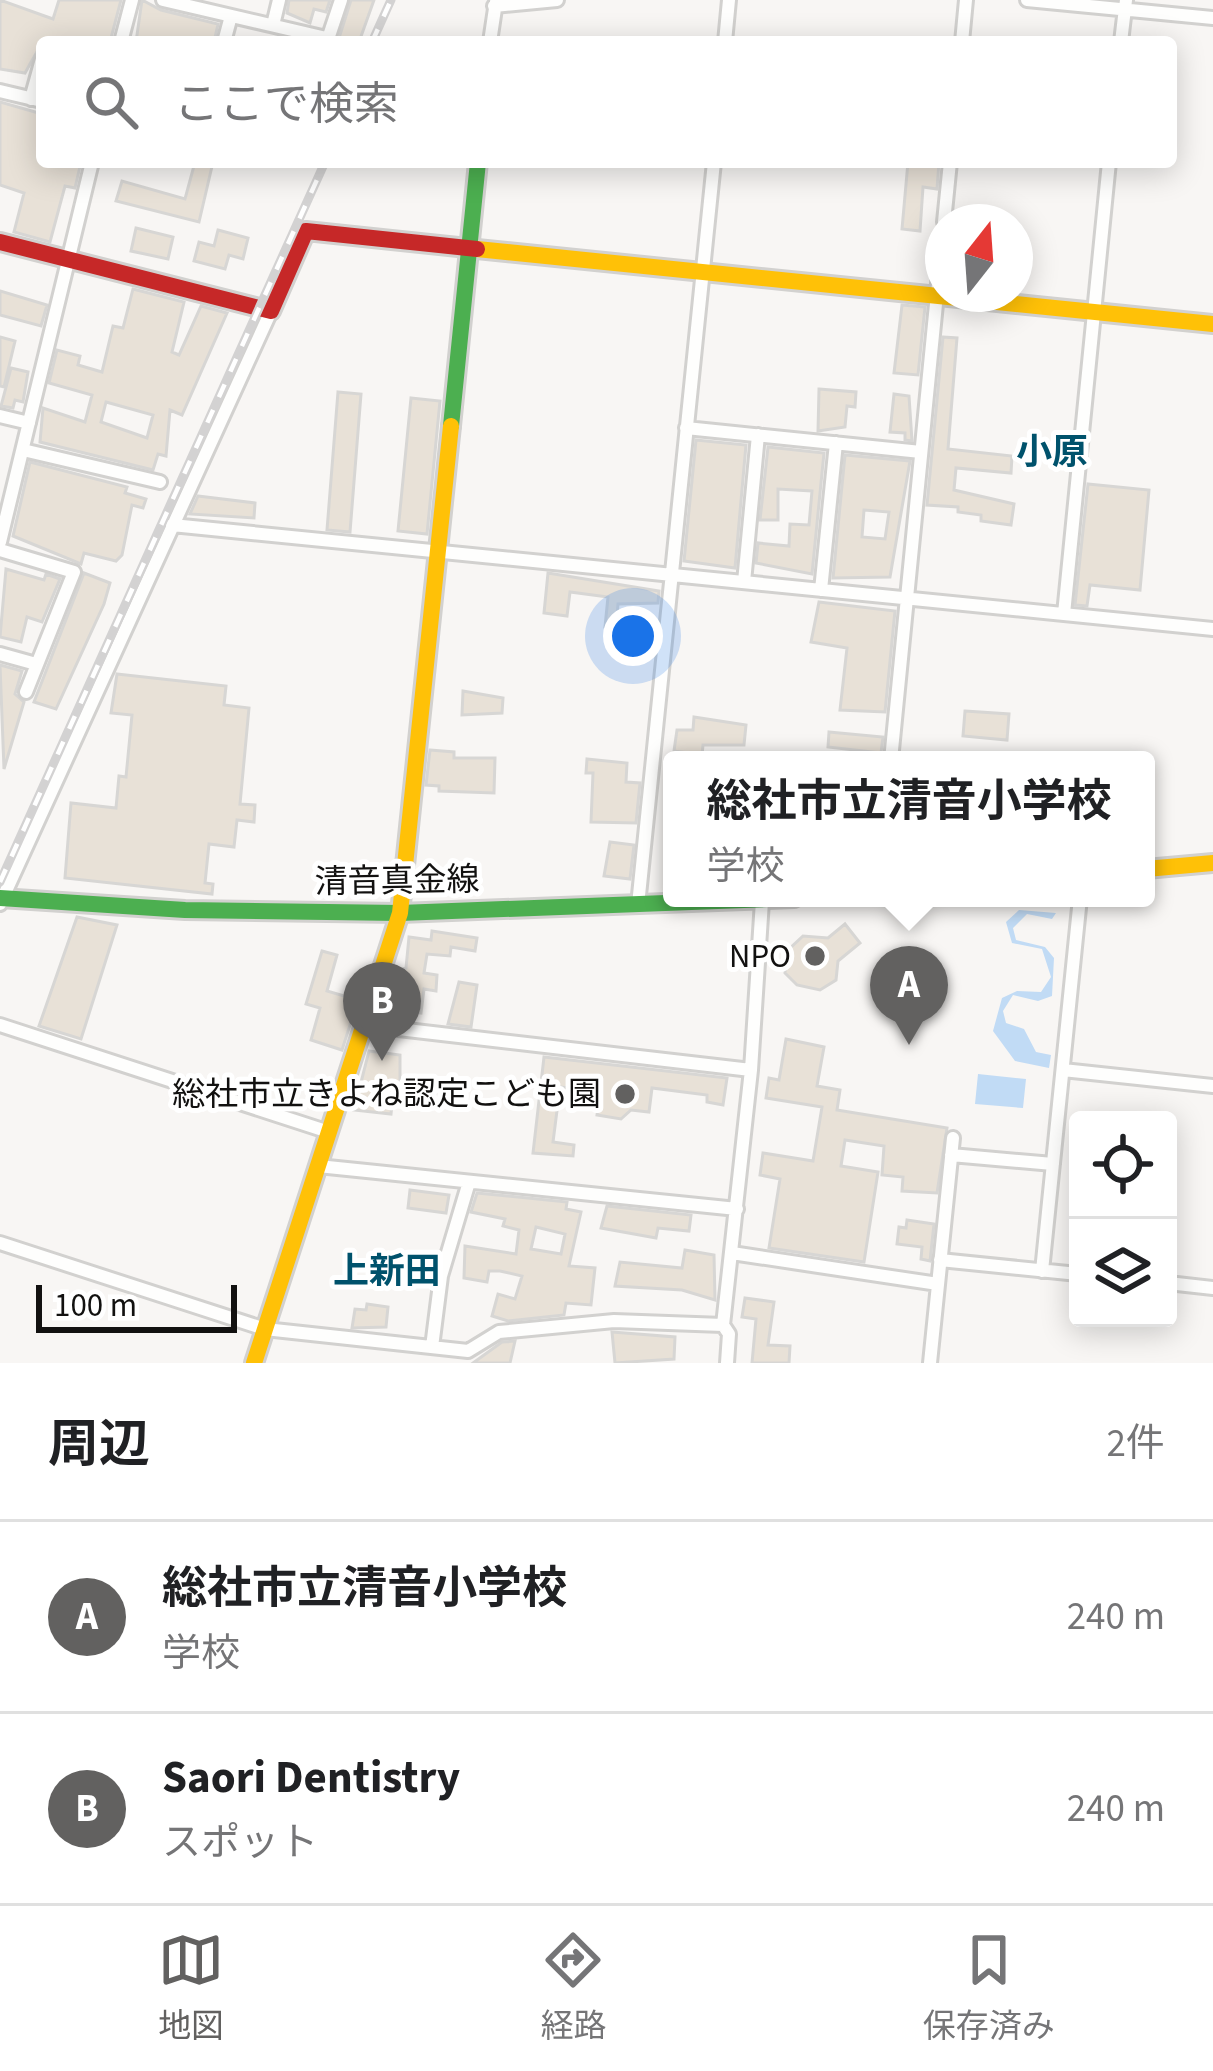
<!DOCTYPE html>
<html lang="ja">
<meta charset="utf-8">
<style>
body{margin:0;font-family:"Source Sans 3","Noto Sans JP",sans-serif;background:#f2f2f2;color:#202124}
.controls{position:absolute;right:36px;bottom:36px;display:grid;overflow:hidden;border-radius:12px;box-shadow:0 6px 30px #0003}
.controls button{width:108px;height:108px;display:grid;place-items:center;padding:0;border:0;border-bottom:3px solid #e0e0e0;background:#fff;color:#202124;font:60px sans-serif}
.compass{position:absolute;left:925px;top:204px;width:108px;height:108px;border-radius:50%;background:#fff;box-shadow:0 6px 30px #0003;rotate:17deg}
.scale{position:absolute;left:36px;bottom:30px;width:201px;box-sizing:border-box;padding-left:12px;border:6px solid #121110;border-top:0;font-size:33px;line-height:42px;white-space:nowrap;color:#121110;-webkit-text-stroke:9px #fff;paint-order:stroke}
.you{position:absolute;left:633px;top:636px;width:42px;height:42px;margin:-30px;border:9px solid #fff;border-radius:50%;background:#1a73e8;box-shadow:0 0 0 18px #1a73e833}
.badge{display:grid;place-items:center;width:78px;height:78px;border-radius:50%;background:#626160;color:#fff;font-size:39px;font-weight:700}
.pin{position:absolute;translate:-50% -99px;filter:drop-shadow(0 3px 6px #0008)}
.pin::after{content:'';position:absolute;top:63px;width:42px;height:36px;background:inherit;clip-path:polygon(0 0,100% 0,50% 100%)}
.popup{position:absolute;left:663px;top:751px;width:492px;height:156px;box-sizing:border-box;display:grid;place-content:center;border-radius:12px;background:#fff;filter:drop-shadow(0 3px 9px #0005);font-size:39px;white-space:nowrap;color:#757577}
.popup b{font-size:45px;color:#202124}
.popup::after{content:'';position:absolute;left:50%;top:100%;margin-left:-24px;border:24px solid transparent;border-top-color:#fff}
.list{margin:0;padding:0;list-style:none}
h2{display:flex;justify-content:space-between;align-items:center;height:156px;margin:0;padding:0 48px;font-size:51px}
h2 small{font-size:39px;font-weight:400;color:#757577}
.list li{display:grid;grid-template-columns:78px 1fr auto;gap:36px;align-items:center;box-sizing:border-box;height:192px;padding:0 48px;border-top:3px solid #e0e0e0}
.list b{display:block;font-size:45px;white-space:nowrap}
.list p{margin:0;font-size:39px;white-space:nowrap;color:#757577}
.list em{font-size:39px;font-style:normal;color:#757577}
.icon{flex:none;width:66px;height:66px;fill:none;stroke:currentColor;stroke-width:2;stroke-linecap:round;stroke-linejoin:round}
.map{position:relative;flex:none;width:1213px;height:1363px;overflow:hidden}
.search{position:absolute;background:#fff;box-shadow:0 6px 30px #0003;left:36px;right:36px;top:36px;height:132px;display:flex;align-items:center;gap:30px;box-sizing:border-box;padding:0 42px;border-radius:12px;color:#757577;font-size:45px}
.sheet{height:540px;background:#fff}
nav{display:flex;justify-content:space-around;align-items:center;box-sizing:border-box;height:168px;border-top:3px solid #e0e0e0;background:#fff;font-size:33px;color:#757577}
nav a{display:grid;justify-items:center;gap:6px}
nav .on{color:#626160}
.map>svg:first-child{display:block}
</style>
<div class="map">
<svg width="1213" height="1363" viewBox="0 0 1213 1363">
<rect width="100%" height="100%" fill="#f8f6f4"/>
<path fill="#c1dbf5" d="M1019,910L1056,913L1052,919L1027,914L1013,928L1016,940L1045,947L1054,958L1052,996L1038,1001L1013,995L1003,1011L1006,1023L1024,1029L1036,1052L1051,1055L1049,1068L1015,1061L993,1031L1002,998L1017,991L1041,992L1051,977L1042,949L1012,943L1006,922Z
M978,1074L1026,1079L1023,1108L975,1104Z"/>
<path fill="#e8e1d7" stroke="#d7d6d4" stroke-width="3" fill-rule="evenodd" d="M0,0L53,19L59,0H121L110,42L44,39L25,73L0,69Z
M142,0L161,10L218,24L214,42H136Z
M289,0H330L326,12L314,9L310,23L287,13Z
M351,0H374L359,42L339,38Z
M0,102L42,114V162H81L75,188L65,186L50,242L14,232L24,193L0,185Z
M195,162H213L199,222L116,201L122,181L185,199Z
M908,162H939L937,189L923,187L920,231L902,229Z
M136,228L173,237L168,259L131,251Z
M218,230L248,238L243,259L229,255L225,269L194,261L199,242L214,246Z
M133,289L184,302L172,352L179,355L201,306L227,313L182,415L170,410L166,456L158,454L153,470L40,442L43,408L85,422L92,395L49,383L57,350L80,356L78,365L102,372L113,326L123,328ZM106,402L153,415L147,438L101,422Z
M0,291L47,305L41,326L0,315Z
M902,305L925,307L918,375L894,373Z
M0,337L15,341L4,387L0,386Z
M943,337L957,338L948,449L1012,456L1011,473L956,468L954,490L1014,504L1011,525L981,521V515L958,512V507L927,505Z
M11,368L28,372L23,402L15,400L13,408L1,406Z
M819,389L856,392L855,407L847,406L845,427L818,431Z
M338,392L361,394L350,532L327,530Z
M894,394L909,396L912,441L905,440V433L890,432Z
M411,398L440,401L427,534L398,531Z
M696,440L746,445L735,568L684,561Z
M768,447L824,453L812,574L756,563L758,543L789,546L790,524L809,525L812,491L778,489V520H760Z
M845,455L910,461L890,577L833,578ZM864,510L889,512L885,539L862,537Z
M30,462L127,487L125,493L146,499L143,508L132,505L122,555L116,561L84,553L81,564L13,536Z
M1088,484L1149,490L1140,590L1090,585L1087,606L1075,605Z
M198,496L255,503L254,518L190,514Z
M6,569L44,580L46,574L60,579L42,622L27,617L21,642L0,637Z
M84,573L110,583L104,604L56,709L34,702Z
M548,573L659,591L658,603L618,604L616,628L605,627L608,597L570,592L567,616L544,613Z
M819,602L895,611L885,712L840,710L847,648L811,642Z
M0,665L22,671L15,694L24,702L4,769Z
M117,674L226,686L224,705L249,708L240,804L255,805L254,822L237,820L234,847L209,844L205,883L213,884L212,894L65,878L71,803L116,808L119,776L126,777L132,715L111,713Z
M463,691L503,698L502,713L462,715Z
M965,711L1009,714L1007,740L963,736Z
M694,717L746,725L744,745H703L702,755L674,751L677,730H693Z
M829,732L883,737L881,753L828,747Z
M430,750L454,752V758H495L494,793L439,791V786L426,785Z
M587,759L627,763L626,782L640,783L636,823L591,822L593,773H586Z
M610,842L634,845L630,879L604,876Z
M77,917L117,925L81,1039L39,1026Z
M845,924L860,943L838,961L836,980L820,990L797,985L785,973L787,951L803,936L828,938Z
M432,931L477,938L475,951L451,947L450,956L427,954L424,973L437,975L436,991L424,989L421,1013L389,1009L388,992L395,971L406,968L409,937L431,940Z
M322,951L337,955L327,991L358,1000L342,1050L311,1040L320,1008L306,1004Z
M459,982L477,985L471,1027L448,1024Z
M786,1039L824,1047L817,1086L840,1090L837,1110L947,1128L937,1193L902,1191L903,1177L882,1175L884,1146L845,1140L841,1166L878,1172L864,1262L769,1248L780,1179L760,1175L763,1153L813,1161L822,1107L766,1098L769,1078L779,1080Z
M369,1051L400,1055V1096L393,1095L391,1114L354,1110Z
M544,1057L727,1078L723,1105L707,1102V1095L652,1088L649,1112L631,1110L621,1119L597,1115L600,1092L560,1087L553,1142L574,1145L573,1156L533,1153Z
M410,1190L449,1195L446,1213L408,1208Z
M477,1193L567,1202L566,1209L581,1212L569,1266L595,1268L591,1305L566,1303L564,1315L508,1321L492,1316L498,1294L515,1299L522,1276L500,1271H489L487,1282L464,1278L465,1246L516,1254L519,1230L503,1226L505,1219L471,1212ZM536,1227L565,1234L561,1254L531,1249Z
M607,1206L691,1215L689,1231L658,1228L656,1238L601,1228Z
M907,1220L934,1224L930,1261L921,1259L922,1247L897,1244L899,1227L906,1228Z
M685,1250L714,1255L715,1300L682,1290L615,1286L620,1262L682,1268Z
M745,1298L774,1302L768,1345L790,1346L789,1363H752L756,1319L742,1317Z
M367,1304L388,1307L386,1327L352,1328L355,1309L366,1310Z
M612,1332L675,1337L674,1359L615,1363Z
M515,1341L510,1363H473L502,1342Z"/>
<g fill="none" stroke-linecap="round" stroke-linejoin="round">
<defs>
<path id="street" d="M163,0L322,37L320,42
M1027,0L1213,18
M494,6L557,0
M273,25L279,0
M322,37L328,39L341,0
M121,42L132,0
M224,42L231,16
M490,42L496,2
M725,42L729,0
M962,42L966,0
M1121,42L1126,0
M0,91L42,101
M31,99L42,59
M944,222L950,162
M0,416L29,423
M686,428L921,452
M23,450L160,482
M172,525L1213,629
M0,542L92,162
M0,550L74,572L26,692
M744,582L758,435
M821,590L836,443
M1064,614L1109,162
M0,654L36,664
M891,760L943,233
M0,904L271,311
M638,905L714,162
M0,1025L329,1132
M364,1025L751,1070
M1063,1070L1213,1086
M951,1155L1053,1164
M318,1166L737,1209
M0,1243L265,1329L468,1351L499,1332L614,1321L723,1325
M732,1253L938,1284
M940,1260L1078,1274
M1042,1271L1080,898
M1168,1283L1213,1288
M432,1347L441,1276L469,1182
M727,1363L729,1334L723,1325L751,1070L762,901
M930,1363L953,1138"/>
<path id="fast" d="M451,426L478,162
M0,898L185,910L400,913L794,898"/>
<path id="slow" d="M477,249L1213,324
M1146,869L1213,863
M254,1363L400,913L451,426"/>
<path id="jam" d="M0,242L271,311L306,231L477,249"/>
</defs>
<use href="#street" stroke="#d2d1cf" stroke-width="18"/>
<use href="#fast" stroke="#d2d1cf" stroke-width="22"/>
<use href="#slow" stroke="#d2d1cf" stroke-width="22"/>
<use href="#jam" stroke="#d2d1cf" stroke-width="22"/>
<use href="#street" stroke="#fefefd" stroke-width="12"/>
<use href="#fast" stroke="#4caf50" stroke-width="16"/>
<use href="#slow" stroke="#ffc107" stroke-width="16"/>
<use href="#jam" stroke="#c62828" stroke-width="16"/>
<defs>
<path id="rail" d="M372,42L391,0
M0,882L325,162"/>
</defs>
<use href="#rail" stroke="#d3d2d2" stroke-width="9"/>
<use href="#rail" stroke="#fff" stroke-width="4.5" stroke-dasharray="14" stroke-linecap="butt"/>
</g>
<g fill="#626160" stroke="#fff" stroke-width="4.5">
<circle cx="815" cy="956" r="12"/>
<circle cx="625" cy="1094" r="12"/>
</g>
<g text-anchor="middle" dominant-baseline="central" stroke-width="10" stroke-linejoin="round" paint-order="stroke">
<g font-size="33" fill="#121110" stroke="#fff">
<text transform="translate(397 881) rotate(-1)">清音真金線</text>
</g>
<g font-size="33" fill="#121110" stroke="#fff" text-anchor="end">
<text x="791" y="956">NPO</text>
<text x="601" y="1094">総社市立きよね認定こども園</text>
</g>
<g font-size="36" font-weight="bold" fill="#00526c" stroke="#fff">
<text x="1052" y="452">小原</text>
<text x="387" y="1271">上新田</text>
</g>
</g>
</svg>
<div class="controls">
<button><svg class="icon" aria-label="locate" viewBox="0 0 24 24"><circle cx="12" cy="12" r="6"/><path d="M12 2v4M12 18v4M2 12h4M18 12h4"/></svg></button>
<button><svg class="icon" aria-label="layers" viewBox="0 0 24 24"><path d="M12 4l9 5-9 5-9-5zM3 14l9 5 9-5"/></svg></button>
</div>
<svg class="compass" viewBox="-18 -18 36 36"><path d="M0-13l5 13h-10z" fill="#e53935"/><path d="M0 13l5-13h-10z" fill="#757577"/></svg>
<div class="scale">100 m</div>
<div class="you"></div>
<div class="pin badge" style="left:909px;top:1045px">A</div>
<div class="popup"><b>総社市立清音小学校</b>学校</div>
<div class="pin badge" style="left:382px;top:1061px">B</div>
<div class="search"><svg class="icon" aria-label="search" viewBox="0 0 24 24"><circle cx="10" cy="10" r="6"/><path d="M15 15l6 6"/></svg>ここで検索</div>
</div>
<section class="sheet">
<h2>周辺<small>2件</small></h2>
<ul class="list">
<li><span class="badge">A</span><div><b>総社市立清音小学校</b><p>学校</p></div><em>240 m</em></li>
<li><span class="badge">B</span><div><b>Saori Dentistry</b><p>スポット</p></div><em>240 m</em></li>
</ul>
</section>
<nav>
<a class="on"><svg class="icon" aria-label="map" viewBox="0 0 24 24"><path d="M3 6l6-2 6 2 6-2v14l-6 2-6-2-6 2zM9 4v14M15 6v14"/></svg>地図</a>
<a><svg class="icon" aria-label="directions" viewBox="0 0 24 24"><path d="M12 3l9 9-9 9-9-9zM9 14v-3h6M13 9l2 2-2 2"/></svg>経路</a>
<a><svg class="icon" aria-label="saved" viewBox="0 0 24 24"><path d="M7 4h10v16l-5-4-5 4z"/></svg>保存済み</a>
</nav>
